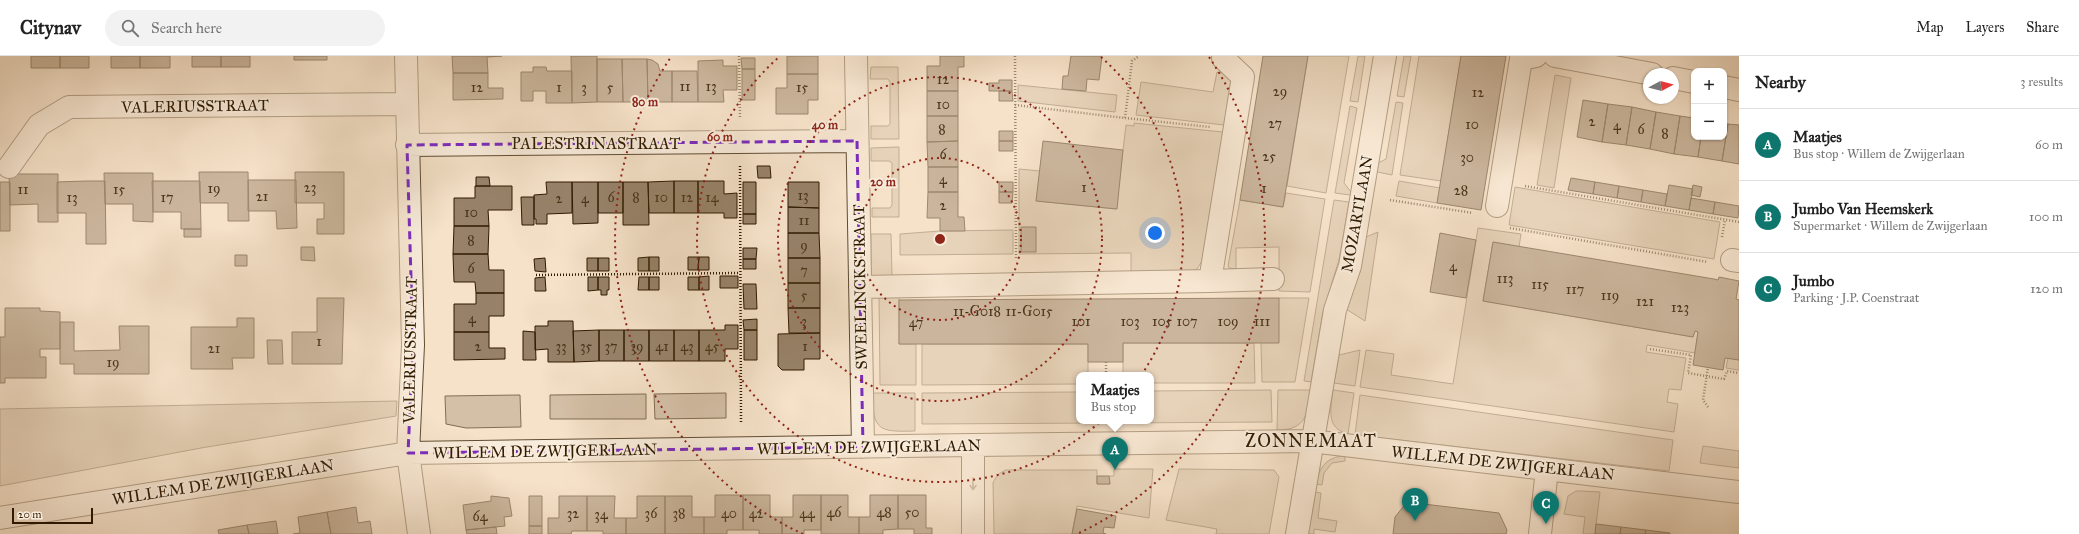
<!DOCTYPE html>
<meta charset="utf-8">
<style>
body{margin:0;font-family:"IM FELL Great Primer",serif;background:#f2f2f2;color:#222}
.controls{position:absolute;right:12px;top:12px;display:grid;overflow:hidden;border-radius:8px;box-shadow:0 1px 3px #0004}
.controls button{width:36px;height:36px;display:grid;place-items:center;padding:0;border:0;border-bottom:1px solid #e0e0e0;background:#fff;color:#222;font:20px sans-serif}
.compass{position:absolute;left:1643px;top:12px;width:36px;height:36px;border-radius:50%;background:#fff;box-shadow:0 1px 3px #0004;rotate:83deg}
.scale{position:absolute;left:12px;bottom:10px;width:81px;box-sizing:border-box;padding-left:4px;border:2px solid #311b00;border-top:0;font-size:11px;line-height:14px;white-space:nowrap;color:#311b00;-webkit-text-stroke:3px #f8ecdc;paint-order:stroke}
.you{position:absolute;left:1155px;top:177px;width:14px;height:14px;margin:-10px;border:3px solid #fff;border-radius:50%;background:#1a73e8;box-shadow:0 0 0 6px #1a73e833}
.badge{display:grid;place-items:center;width:26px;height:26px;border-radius:50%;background:#0f766e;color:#fff;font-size:13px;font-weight:700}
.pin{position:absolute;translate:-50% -33px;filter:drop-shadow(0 1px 2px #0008)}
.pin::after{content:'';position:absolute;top:21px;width:14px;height:12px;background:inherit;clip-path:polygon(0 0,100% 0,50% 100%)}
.popup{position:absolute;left:1076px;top:316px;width:78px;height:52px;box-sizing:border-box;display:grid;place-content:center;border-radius:8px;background:#fff;filter:drop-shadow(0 1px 3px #0005);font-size:13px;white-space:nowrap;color:#767676}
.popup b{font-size:15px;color:#222}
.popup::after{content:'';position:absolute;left:50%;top:100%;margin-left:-8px;border:8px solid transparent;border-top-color:#fff}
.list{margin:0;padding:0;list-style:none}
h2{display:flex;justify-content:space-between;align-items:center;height:52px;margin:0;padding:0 16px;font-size:17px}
h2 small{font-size:13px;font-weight:400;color:#767676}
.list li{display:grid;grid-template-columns:26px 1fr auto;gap:12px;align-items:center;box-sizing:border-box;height:72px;padding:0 16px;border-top:1px solid #e0e0e0}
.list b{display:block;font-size:15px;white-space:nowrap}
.list p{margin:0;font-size:13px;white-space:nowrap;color:#767676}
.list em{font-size:13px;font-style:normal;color:#767676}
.icon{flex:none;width:22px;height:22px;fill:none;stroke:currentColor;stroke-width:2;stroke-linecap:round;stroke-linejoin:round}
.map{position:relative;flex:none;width:1739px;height:478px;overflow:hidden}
header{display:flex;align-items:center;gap:24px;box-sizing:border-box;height:56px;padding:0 20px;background:#fff;border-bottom:1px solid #e0e0e0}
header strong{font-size:19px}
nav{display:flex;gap:22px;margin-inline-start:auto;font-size:14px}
.search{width:280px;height:36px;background:#f2f2f2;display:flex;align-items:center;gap:10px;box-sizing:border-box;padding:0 14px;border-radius:22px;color:#767676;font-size:15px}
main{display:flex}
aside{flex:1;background:#fff}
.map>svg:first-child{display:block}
</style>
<header>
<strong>Citynav</strong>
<div class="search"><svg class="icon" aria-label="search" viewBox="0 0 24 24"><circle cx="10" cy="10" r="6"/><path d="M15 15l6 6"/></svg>Search here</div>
<nav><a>Map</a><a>Layers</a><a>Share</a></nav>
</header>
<main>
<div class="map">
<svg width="1739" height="478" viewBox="0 0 1739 478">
<rect width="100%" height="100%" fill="#f5e2c9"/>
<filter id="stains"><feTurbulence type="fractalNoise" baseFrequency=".005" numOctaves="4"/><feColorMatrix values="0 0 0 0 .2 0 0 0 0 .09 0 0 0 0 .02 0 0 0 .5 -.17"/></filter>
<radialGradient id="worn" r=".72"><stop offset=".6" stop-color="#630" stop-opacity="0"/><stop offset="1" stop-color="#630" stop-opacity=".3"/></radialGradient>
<path fill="#d4c0a7" stroke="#826e54" d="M1308,0H1349L1326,137L1287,130Z
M1358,0H1365L1358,46L1350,45Z
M1404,0H1411L1404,41L1397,40Z
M1419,0H1461L1441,125L1400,119Z
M871,11H898L899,83H871V70H888L890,68V26L888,23H870Z
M1217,16L1232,19L1224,69L1136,59L1141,26L1213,36Z
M1555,19L1571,22L1554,132L1537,129Z
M1018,29L1117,39L1115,56L1018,45Z
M1396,46L1403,47L1392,119L1377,116L1378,107L1386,103Z
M1350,50L1357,52L1344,127L1351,136L1350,139L1335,137Z
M1134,67L1223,76L1202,205L1197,213L1190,217L1131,218V197L1019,198V113L1040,115L1037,145L1116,153L1126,69L1134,70Z
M899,91V161H872V152H890L892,149V107L889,105H871V92Z
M1399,125L1440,132L1437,147L1396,140Z
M1515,131L1720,166L1714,203L1509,169Z
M1286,137L1325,143L1310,236L1279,235V191L1236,192V213L1229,212L1228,210L1240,144L1283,151Z
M1334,144L1349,146L1339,204L1323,256L1311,326L1304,325Z
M1478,172L1521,178L1519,191L1493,186L1483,245L1693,281L1695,275L1698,276L1695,297L1647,289L1646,296L1686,302L1681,334L1669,333L1667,346L1678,348L1674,376L1360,331L1366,294L1394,298L1391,319L1453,328Z
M1013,174V198L900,199V178L940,175Z
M1378,176L1365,265L1346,253L1360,216L1366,181Z
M871,178H891L892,220L871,221Z
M899,238V288H916V329H880L879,239Z
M1279,242H1309L1295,326H1262L1261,287Z
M1123,287H1254L1255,327H1151V319H1123Z
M922,288H1088V319H1079V328L922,329Z
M1360,294L1355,330L1334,327L1339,299Z
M1728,302L1739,304V314L1726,312Z
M1271,334L1272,366L1112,367V365H1151V335Z
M1278,334H1311C1307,358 1307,374 1277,374Z
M1333,334L1354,337L1348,378C1325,372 1331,352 1333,334Z
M1079,336V365H1104V367L922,368V337Z
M726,337V362L655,363L654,338Z
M872,337H915V375C879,376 873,375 872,337Z
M646,338V363H550V339Z
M520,339L521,371L466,372L446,368L445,340Z
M1360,339L1673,384L1669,415L1355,379Z
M397,345L396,360L201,392L0,430V353Z
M1703,390L1739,395V412L1700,407Z
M1341,400H1345V405L1332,407L1324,417L1322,429L1316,428C1319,412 1325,403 1341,400Z
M1114,413H1153L1149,462L1077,450L1072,478H994L993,427C996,420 999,417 1006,414H1097V428H1110L1109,420H1114Z
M1179,413L1274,414L1279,421L1269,478H1216L1217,473L1166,464Z
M1581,435L1600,436L1595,478H1583L1585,461L1564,458L1568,440L1576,435Z
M1315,436L1321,437L1318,462L1337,465L1335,476L1314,473V478H1308Z"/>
<path fill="#978269" stroke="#311b00" d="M31,0H60V12H31Z
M60,0H89V12H60Z
M111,0H140V12H111Z
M140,0H170V12H140Z
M192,0H221V11H192Z
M221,0H250V11H221Z
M294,0H327V4H294Z
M452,0H502L487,1L488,17H453Z
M571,0H597V46L572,47Z
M787,0H818V18H787Z
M940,0H964V11H958V35H927V10H940Z
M1071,0H1102L1099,24L1087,23L1086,35L1062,33L1063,20H1068Z
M1263,0H1308L1283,151L1240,144Z
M1461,0H1506L1481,154L1437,147Z
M741,2H755V13H742Z
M597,3H622L623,46H597Z
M622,3H647L648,46H623Z
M647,3L652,4L658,8L660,15H672V46H648Z
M723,4V10H737V34H723L724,46H698V5Z
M533,11H546L547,15H572V47H546V35H533V45H521V16H533Z
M742,13H755V44H742Z
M672,15H697L698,46H672Z
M453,17H488V32H503V43L453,44Z
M787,18H818V44H808V58H776V32H787Z
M999,24H1012V35H989V27H999Z
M927,35H958V60H927Z
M999,35H1012L1013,45H999Z
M1583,44L1608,48L1602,86L1577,81Z
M1608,48L1632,51L1626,89L1602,86Z
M1632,51L1656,56L1650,93L1626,89Z
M1656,56L1680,60L1674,98L1650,93Z
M927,60H958V85L927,86Z
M1680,60L1694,62V81H1701L1698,101L1674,98Z
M1724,67L1728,68L1722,105L1698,101L1701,81H1724Z
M1728,68L1739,69V108L1722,105Z
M999,75H1013V85H999Z
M958,85V111H928L927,86Z
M999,85H1013V95H999Z
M1043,85L1123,94L1117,153L1036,145Z
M757,110H770L771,122H758Z
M928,111H958V136H928Z
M199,116H248L249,165H228V147H200Z
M295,116H344V178H317V163H324V147H295Z
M104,117H153V166L133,165V148H105Z
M9,118H58V166H38V148L10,149Z
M476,121H489L490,130H476Z
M1571,122L1595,126L1593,138L1568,134Z
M248,124H296L297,172L277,173L276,155H248Z
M86,125H105L106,188H86V157H57V126Z
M152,125H200L201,173H181V156H153Z
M674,125V157H649L648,126Z
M674,125H698V157H674Z
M698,125H724V138L737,137V162H724V157H698Z
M0,126H10V175H0Z
M546,126H572V157L547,158V168H536V163H534V139L547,138Z
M572,126H598V167L573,168Z
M598,126H623V157H598Z
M623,126H648L649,169H623Z
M743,126H756V158H743Z
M788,126H819V152L788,151Z
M999,126H1013V136H999Z
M1595,126L1619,130L1617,142L1593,138Z
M1669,129L1693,133L1689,154L1665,150Z
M1693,129L1702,131L1700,141L1691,139Z
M475,130H512V154H488L489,170H454V142H475Z
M1619,130L1643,134L1641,146L1617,142Z
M1643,134L1667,138L1665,150L1641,146Z
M928,136H958V161H964L965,175H940V162H927Z
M999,136H1013L1012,147H999Z
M521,141H534V169H522Z
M1691,142L1715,146L1713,158L1689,154Z
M1715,146L1739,150L1738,162L1713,158Z
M788,151L819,152V177H788Z
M743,158H756V168H743Z
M454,170H489L488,198H453Z
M1021,171H1036V196H1021Z
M184,173H201V181H184Z
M788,177H819L820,202H788Z
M1440,177L1476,184L1466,242L1430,236Z
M1493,186L1714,223L1718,224L1719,221L1739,225L1736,243L1739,244V304L1725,302L1723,314L1693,309L1698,276L1695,275L1693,281L1483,245Z
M301,191H314L315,205L301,204Z
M743,192H757L756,203H743Z
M453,198H488L489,214H504V237H476L475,226H454Z
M235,199H247V210H235Z
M649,201V215H638V202Z
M649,201H659V215H649Z
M688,201H699L698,214H688Z
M699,201H709V214H698Z
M545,202L546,216L535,215L534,203Z
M587,202H598V215H587Z
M598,202H609V215H598Z
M788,202H820V227H788Z
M743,203H756V213H743Z
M709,220V234H699V221Z
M720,220H738V232H720Z
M545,221L546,235H535V222Z
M588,221H598V234L588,235Z
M598,221H609V234H607V239H601V234H598Z
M639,221H649V234H638Z
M649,221H659V234H649Z
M688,221H699V234H688Z
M788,227H820V252H788Z
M743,228H756L757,253H744Z
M476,237H504V260H489V276H454V248H476Z
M317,242H344L342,308H292V276H317Z
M1279,242V287H1123V306H1088V288H899V244Z
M5,252H40V255L60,256V293H40V301H46V322H5V327H0V281H5Z
M788,252H820V277H789Z
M237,262H254V302H232L233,313H191V271H237Z
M757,263V274H744L743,264Z
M548,265H573L574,306H548V293L535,294V270H548Z
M60,266H74V295L120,294L119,270H149V318H74V308H60Z
M725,269H738V293H725V305H699V274H725Z
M599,274V305L574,306L573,275Z
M599,274H624V305H599Z
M624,274H649V305H624Z
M649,274H674V305H649Z
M674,274H699V305H674Z
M744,274H757V304H744Z
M523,275L535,276L536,304H523Z
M454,276H489V292H505V303L454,304Z
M820,277V303H804V314H782L778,310V278Z
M267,284H282L283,308H268Z
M1097,420H1109L1110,428H1097Z
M715,439H743V474H727V478H704V461H715Z
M743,439H770V461H782V478H759V474H743Z
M793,439H821V474H804V478H782V461H793Z
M821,439H848V461H859V478H821Z
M870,439H898V473L883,474V478H859V461H870Z
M898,439H926V472H932V478H914V473H898Z
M491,440L509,442L512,460L504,461L505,470L466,474L463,449L491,445Z
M529,440H542V470H529Z
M559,440H587V475H572L571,478H548V462H559Z
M587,440H615L614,462H626V478H603V475H587Z
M637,440H665V478H626V462H637Z
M665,440H692V461H704V478H665Z
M1407,446L1499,457L1507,474L1506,478H1393L1395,461Z
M356,451L358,467L370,465L372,478H331L327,456Z
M1077,453L1116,460L1114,472L1104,471L1103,477L1106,478H1072Z
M327,456L331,478H293L300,477L298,461Z
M276,465L278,478H249L247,469Z
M1596,468L1621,471L1620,478H1595Z
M247,469L249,478H219L218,474Z
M529,470H542V478H529Z
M496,471L497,478H467L466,474Z
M1621,471L1646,474L1645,478H1620Z
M1646,474L1670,477V478H1645Z"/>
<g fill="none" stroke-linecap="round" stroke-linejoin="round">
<defs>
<path id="minor" d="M406,0L413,289L408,397L419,478
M856,0L863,391
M1555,0L1652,18
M1223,2L1243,21L1210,225L1273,223
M1673,22L1694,26
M1724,31L1739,34
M407,89L857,85
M9,111L39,69L69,51L407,48
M1497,150L1521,3L1536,0
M1732,204L1739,205
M860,231L1210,225
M973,389V478
M0,462L408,397L973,389L1311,385L1739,436
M1297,478L1335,254L1350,210L1385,0
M1540,478L1547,413"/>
</defs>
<use href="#minor" stroke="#624d32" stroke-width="24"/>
<path stroke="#311b00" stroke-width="2.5" stroke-dasharray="1 2" stroke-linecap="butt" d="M739,0L740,61
M1015,0L1016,203
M1015,49L1125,62L1132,5L1139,0
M1125,62L1210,71
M740,110L741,367
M1525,130L1739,166
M1390,144L1473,157
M1510,172L1708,206
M1722,181L1725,164
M536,219L740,217
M1650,293L1691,299L1688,317L1724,323L1727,315L1739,317
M1106,306V319
M1708,351L1703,344L1708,311"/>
<use href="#minor" stroke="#f8ecdc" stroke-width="22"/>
</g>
<defs><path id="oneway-shaft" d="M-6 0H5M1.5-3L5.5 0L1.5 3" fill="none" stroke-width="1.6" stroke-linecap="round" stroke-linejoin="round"/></defs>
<use stroke="#9e8e79" href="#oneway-shaft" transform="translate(973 428) rotate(89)"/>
<path d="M0 0H1739V478H0ZM857,85L863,391L408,397L413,289L407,89Z" fill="#f5e2c9" fill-opacity=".55" fill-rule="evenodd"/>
<path fill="none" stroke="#7b2cbf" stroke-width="3" stroke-dasharray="8 5" stroke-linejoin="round" d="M857,85L863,391L408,397L413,289L407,89Z"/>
<g fill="none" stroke="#8f2418" stroke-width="2" stroke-dasharray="2 4">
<circle cx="940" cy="183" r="81"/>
<circle cx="940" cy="183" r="162"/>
<path d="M1101 1A243 243 0 1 1 779 1"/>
<path d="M803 478A325 325 0 0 1 671 1M1209 1A325 325 0 0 1 1077 478"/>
</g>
<g text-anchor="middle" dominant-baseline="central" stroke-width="4" stroke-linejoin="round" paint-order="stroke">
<g font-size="14" fill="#4a351a">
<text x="943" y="23">12</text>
<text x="685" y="30">11</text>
<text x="711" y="30">13</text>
<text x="477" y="31">12</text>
<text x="559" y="31">1</text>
<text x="584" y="31">3</text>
<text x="610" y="31">5</text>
<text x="802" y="31">15</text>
<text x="1280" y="35">29</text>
<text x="1478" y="36">12</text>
<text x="943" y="48">10</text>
<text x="1592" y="65">2</text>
<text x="1275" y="67">27</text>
<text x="1472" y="68">10</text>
<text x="1617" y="69">4</text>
<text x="942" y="73">8</text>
<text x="1641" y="73">6</text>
<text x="1665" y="77">8</text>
<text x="943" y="98">6</text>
<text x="1269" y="100">25</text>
<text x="1467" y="101">30</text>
<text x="943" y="123">4</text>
<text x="310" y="131">23</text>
<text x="1084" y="131">1</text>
<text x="214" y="132">19</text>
<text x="1264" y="132">1</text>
<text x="23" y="133">11</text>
<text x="119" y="133">15</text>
<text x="1461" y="134">28</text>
<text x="803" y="139">13</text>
<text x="262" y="140">21</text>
<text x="72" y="141">13</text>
<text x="167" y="141">17</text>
<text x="611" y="141">6</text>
<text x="636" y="141">8</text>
<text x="661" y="141">10</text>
<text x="687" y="141">12</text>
<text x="712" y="141">14</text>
<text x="559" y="142">2</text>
<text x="585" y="142">4</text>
<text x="943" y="149">2</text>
<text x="471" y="156">10</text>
<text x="804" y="164">11</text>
<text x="471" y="184">8</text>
<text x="804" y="189">9</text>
<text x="1453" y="210">4</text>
<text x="471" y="212">6</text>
<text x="804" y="214">7</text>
<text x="1505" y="222">113</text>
<text x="1540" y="228">115</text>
<text x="1575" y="233">117</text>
<text x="804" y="239">5</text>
<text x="1610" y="239">119</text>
<text x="1645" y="245">121</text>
<text x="1680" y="251">123</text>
<text x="977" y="255">11-G018</text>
<text x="1029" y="255">11-G015</text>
<text x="472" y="262">4</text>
<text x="804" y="265">3</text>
<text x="1081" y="265">101</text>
<text x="1130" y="265">103</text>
<text x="1162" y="265">105</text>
<text x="1187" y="265">107</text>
<text x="1228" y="265">109</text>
<text x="1262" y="265">111</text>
<text x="916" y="266">47</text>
<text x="319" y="285">1</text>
<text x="478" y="290">2</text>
<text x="561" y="290">33</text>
<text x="586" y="290">35</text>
<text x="611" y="290">37</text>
<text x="637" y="290">39</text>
<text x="662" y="290">41</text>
<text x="687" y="290">43</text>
<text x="712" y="290">45</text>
<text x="805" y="290">1</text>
<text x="214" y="292">21</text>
<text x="113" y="306">19</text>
<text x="834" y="456">46</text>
<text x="884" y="456">48</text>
<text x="912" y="456">50</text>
<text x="573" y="457">32</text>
<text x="651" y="457">36</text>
<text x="679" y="457">38</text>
<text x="729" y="457">40</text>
<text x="756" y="457">42</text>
<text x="807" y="457">44</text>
<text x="601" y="458">34</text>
<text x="480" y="460">64</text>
</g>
<g font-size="16" fill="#311b00" stroke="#f8ecdc">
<text transform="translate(195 50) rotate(-1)">VALERIUSSTRAAT</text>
<text x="596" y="87">PALESTRINASTRAAT</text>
<text transform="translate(1357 158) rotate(-80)">MOZARTLAAN</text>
<text transform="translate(860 231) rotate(-91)">SWEELINCKSTRAAT</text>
<text transform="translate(410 294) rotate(-89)">VALERIUSSTRAAT</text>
<text transform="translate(869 391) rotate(-1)">WILLEM DE ZWIJGERLAAN</text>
<text transform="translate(545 395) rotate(-1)">WILLEM DE ZWIJGERLAAN</text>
<text transform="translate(1503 407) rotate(6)">WILLEM DE ZWIJGERLAAN</text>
<text transform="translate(223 426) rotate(-9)">WILLEM DE ZWIJGERLAAN</text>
</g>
<g font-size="18" letter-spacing="1" fill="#311b00" stroke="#f8ecdc">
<text x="1311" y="385">ZONNEMAAT</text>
</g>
</g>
<circle cx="940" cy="183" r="6" fill="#8f2418" stroke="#f8ecdc" stroke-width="2"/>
<g font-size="12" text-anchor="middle" font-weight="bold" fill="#8f2418" stroke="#f8ecdc" stroke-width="4" stroke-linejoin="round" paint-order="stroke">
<text x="645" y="50">80 m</text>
<text x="825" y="73">40 m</text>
<text x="720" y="85">60 m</text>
<text x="883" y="130">20 m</text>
</g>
<rect width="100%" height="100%" filter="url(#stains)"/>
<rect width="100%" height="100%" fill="url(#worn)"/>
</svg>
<div class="controls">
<button>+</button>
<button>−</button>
</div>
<svg class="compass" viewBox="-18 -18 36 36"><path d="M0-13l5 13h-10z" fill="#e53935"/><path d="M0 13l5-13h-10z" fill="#767676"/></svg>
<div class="scale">20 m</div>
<div class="you"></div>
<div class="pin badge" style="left:1115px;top:414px">A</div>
<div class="popup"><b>Maatjes</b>Bus stop</div>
<div class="pin badge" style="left:1415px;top:465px">B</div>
<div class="pin badge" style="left:1546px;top:468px">C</div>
</div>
<aside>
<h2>Nearby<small>3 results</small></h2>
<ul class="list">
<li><span class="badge">A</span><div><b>Maatjes</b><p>Bus stop · Willem de Zwijgerlaan</p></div><em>60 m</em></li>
<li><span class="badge">B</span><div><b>Jumbo Van Heemskerk</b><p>Supermarket · Willem de Zwijgerlaan</p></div><em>100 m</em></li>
<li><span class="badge">C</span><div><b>Jumbo</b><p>Parking · J.P. Coenstraat</p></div><em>120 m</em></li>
</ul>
</aside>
</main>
